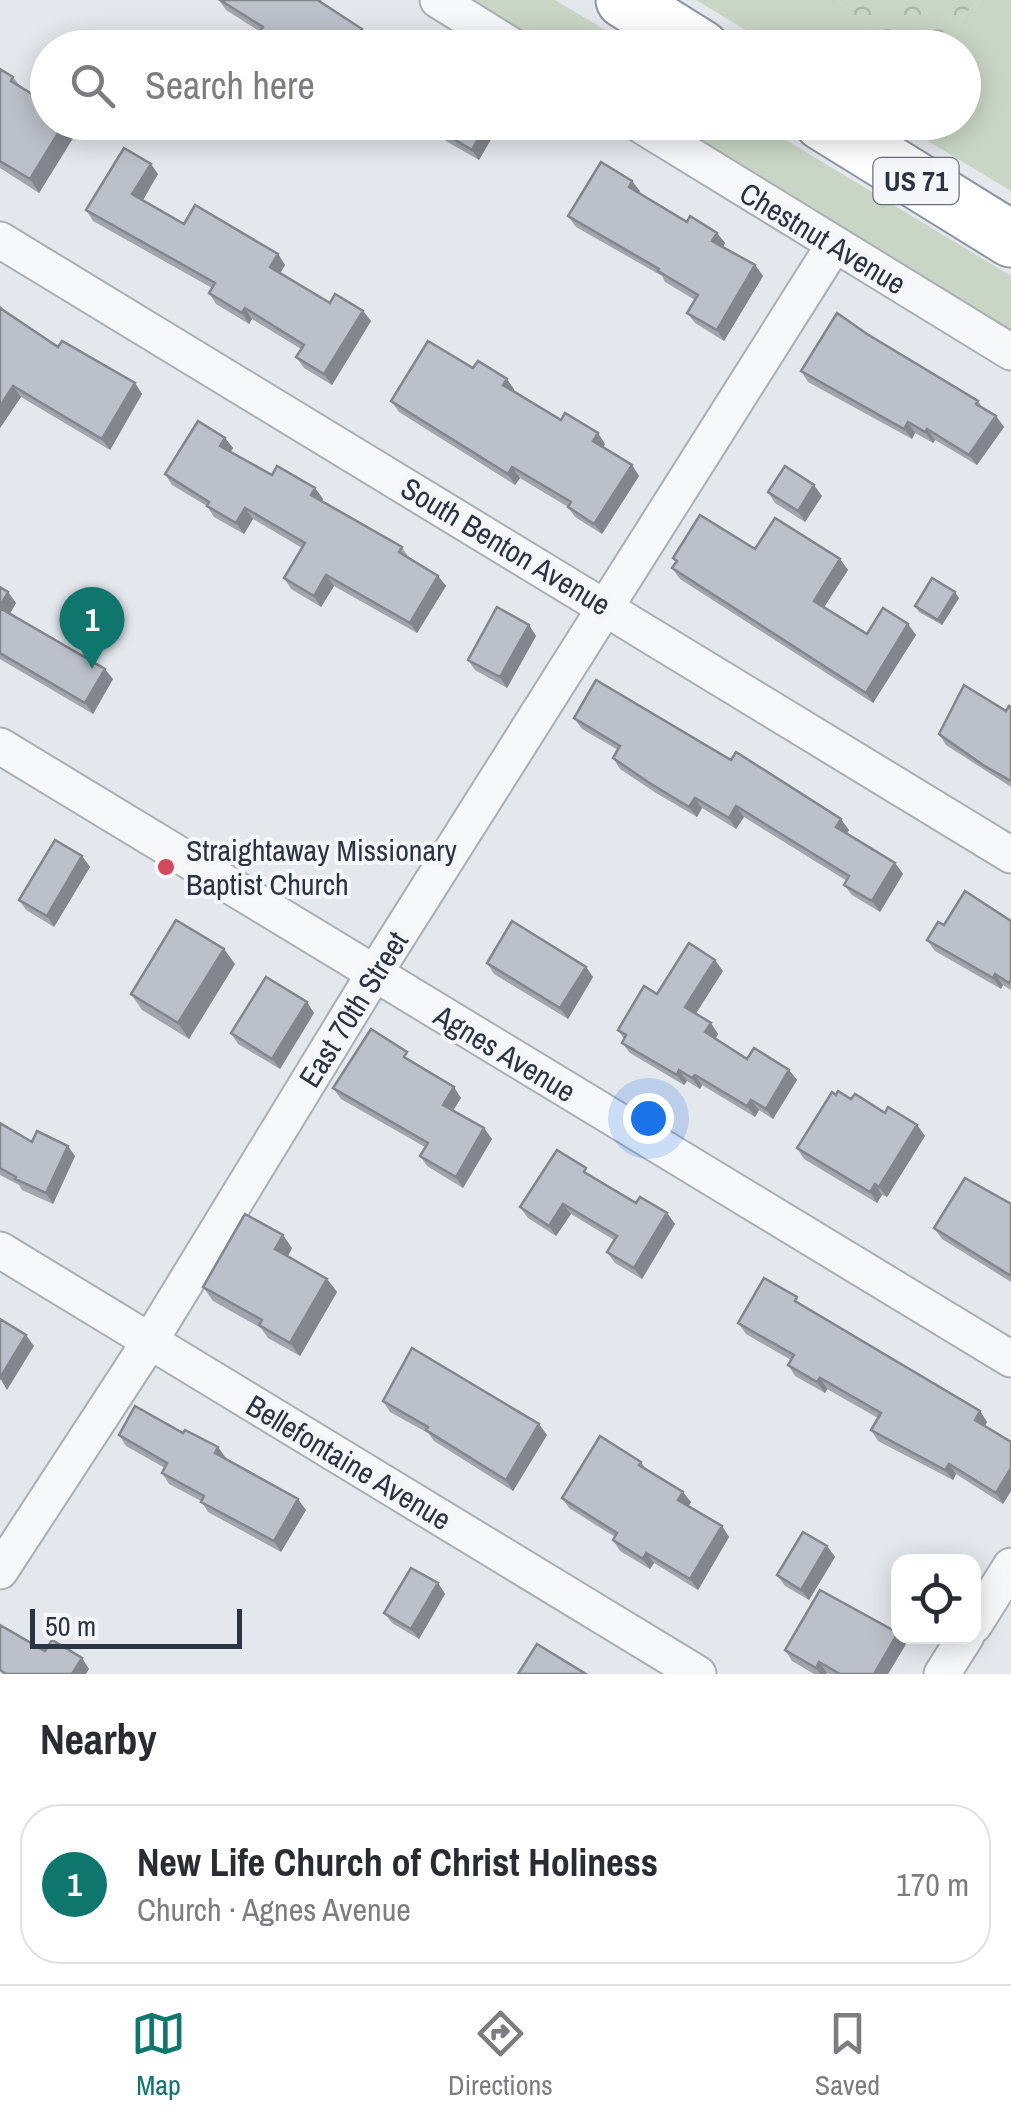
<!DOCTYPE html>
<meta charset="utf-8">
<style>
body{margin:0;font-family:"Archivo Narrow",sans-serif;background:#f2f2f3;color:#2b2b33}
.controls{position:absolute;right:30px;bottom:30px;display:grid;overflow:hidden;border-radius:20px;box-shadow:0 5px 25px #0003}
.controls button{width:90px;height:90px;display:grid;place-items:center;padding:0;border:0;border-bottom:2px solid #e1e1e2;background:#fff;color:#2b2b33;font:50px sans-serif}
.scale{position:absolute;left:30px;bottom:25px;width:212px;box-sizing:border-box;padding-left:10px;border:5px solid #2b3445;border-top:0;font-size:28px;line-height:35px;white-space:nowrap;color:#2b3445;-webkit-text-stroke:8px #f4f6f9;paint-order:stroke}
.you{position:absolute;left:648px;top:1118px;width:35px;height:35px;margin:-25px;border:8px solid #fff;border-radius:50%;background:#1a73e8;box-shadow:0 0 0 15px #1a73e833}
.badge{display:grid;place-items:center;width:65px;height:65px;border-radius:50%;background:#0f766e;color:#fff;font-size:32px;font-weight:700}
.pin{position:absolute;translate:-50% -82px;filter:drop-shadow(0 2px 5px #0008)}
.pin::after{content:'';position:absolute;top:52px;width:35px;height:30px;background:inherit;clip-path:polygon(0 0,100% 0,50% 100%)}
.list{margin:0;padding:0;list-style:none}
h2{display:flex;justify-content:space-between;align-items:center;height:130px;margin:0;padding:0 40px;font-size:42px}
h2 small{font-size:32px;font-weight:400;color:#7c7c81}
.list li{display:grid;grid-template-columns:65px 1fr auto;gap:30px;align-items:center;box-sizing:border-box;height:160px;margin:0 20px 20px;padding:0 20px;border:2px solid #e1e1e2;border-radius:40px}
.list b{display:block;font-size:38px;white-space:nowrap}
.list p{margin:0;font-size:32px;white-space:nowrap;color:#7c7c81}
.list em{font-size:32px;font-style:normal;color:#7c7c81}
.icon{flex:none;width:55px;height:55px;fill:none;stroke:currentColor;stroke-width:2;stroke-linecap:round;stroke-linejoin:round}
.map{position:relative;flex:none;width:1011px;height:1674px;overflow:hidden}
.search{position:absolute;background:#fff;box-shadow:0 5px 25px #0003;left:30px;right:30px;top:30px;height:110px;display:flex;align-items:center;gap:25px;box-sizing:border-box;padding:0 35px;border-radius:55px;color:#7c7c81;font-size:38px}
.sheet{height:310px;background:#fff}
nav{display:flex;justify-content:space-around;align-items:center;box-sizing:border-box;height:140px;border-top:2px solid #e1e1e2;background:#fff;font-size:28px;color:#7c7c81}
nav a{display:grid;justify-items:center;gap:5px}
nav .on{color:#0f766e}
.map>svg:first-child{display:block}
</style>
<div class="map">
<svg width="1011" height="1674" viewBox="0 0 1011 1674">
<defs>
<pattern id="forest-crowns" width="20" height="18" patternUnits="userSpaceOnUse" patternTransform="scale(2.5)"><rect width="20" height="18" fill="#c9d6c5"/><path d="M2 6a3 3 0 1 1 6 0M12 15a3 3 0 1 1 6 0" fill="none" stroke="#adb8ab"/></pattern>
</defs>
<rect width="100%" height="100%" fill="#e4e7ec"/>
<path fill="#c9d6c5" d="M463,0H555L634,47H541Z
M696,0H837L893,47H774Z
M982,0H1011V191L898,123L964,122V48L948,47L966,12Z
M665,123H758L1011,276V333Z"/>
<path fill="url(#forest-crowns)" d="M837,0H982L966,12L948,47L893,48Z"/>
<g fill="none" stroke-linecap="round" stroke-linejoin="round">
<defs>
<path id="street" d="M438,0L515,48
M636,122L1011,352
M0,240L1011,855
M0,746L1011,1359
M0,1250L698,1674
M0,1571L150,1341L374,974L834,245
M974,1625L1011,1566
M942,1674L966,1636"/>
<path id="highway" d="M624,0L701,48
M822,122L1011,239"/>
</defs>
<use href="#street" stroke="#a9aeb7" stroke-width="39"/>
<use href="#highway" stroke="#8b94a3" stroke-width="59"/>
<use href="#street" stroke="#f7f8fa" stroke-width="35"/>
<use href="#highway" stroke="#fff" stroke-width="55"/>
</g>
<path fill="#a1a5ae" d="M219,0L329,8L362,29L369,40L364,48H281L269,40L264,34L226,10Z
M0,69L13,77L20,86L78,130L39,193L0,168Z
M501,122L479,160L446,141L439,130Z
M158,174L143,200L184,224L278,254L285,265L280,273L330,303L363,311L371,321L332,385L304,368L296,357L301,349L252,319L249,324L216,304L209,293L212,288L93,221L86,210Z
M640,191L639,193L687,222L717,233L725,243L723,247L755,265L763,276L724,341L695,323L687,313L695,300L665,282L662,276L576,227L568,216Z
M0,305L4,310L58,347L135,383L142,394L110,450L21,397L0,428Z
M867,334L978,401L983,408L996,416L1004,427L977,465L935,440L933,443L915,433L912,439L808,382L801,371Z
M473,368L514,389L513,391L605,444L603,447L632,465L639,476L602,534L575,517L568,507L520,478L515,485L399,412L391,401Z
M225,438L233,448L231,452L272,475L315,488L323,499L321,501L402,547L409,558L438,576L446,586L417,633L334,586L321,607L291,589L284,578L302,548L253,519L244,534L214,517L207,506L172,485L165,474Z
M768,492L822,496L805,522L775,503Z
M755,549L840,559L848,570L824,607L867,634L908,624L916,635L873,703L680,579L672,568L676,563L673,558Z
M0,587L8,592L16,603L9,614L113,679L93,714L0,659Z
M959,598L942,625L919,612L915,606Z
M529,625L536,636L507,688L475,670L468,660Z
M1011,707V787L946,745L939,734Z
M574,718L849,830L847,833L895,863L903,874L880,912L852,895L844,885L847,881L744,817L736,829L702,808L697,817L656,793L620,769L613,758L618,750L582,729Z
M82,856L90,867L54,927L26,910L19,900Z
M1011,921V990L1003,985L1001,989L935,951L927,940Z
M487,963L586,967L593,977L568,1019L494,974Z
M235,964L189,1039L142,1010L131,994Z
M723,971L696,1013L718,1034L716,1038L747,1059L789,1070L797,1080L773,1119L759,1110L755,1117L702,1085L700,1089L687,1081L684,1085L630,1053L622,1043L624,1039L618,1030L657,994Z
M314,1013L280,1069L238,1044L231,1033Z
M414,1063L461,1098L453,1111L484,1128L492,1139L463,1188L427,1166L420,1156L425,1147L341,1099L333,1088Z
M836,1095L851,1099L917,1125L925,1136L887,1197L882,1195L877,1203L804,1159L797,1148Z
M0,1123L32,1142L75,1156L53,1204L22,1190L19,1185L0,1175Z
M592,1177L636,1203L667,1213L675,1224L642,1279L615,1263L607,1252L614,1240L571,1214L556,1236L528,1218L520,1207Z
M1011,1204V1282L942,1239L934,1228Z
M292,1248L288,1256L327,1279L337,1292L300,1356L268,1338L261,1328L213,1301L203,1287Z
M803,1305L980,1411L987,1422L985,1426L1011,1442V1491L1003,1504L956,1474L953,1480L878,1441L871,1430L878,1418L827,1389L825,1393L795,1376L788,1365L791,1360L746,1334L738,1323Z
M383,1401L547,1435L513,1491L434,1441L428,1433L390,1412Z
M119,1435L226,1458L306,1510L281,1552L208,1512L201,1501L169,1484L162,1473L165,1468L126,1446Z
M641,1462L647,1470L691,1502L688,1506L722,1526L729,1537L698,1590L654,1563L650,1569L620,1551L613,1540L615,1537L569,1508L562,1498Z
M827,1546L835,1557L809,1600L785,1586L777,1575Z
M438,1583L445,1594L419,1639L392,1623L384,1613Z
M898,1636H901L906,1644L888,1674H829L827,1673L826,1674H814L792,1661L785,1650Z"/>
<path fill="#83868d" d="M362,29L369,40L364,48H350Z
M65,122H73L78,130L39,193L30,179Z
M487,122H501L479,160L472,150Z
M151,164L158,174L140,205L132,194Z
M632,181L640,191L636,197L629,187Z
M717,233L725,243L720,251L712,241Z
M278,254L285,265L278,277L270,267Z
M755,265L763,276L724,341L717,330Z
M245,308L252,319L249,324L242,313Z
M363,311L371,321L332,385L324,374Z
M507,379L514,389L510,396L503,385Z
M135,383L142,394L110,450L102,439Z
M13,386L21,397L0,428V406Z
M996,416L1004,427L977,465L969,455Z
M908,422L915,433L912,439L904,429Z
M927,429L935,440L933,443L925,432Z
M598,433L605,444L601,451L593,441Z
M225,438L233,448L228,456L220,446Z
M632,465L639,476L602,534L594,524Z
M512,467L520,478L515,485L508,474Z
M814,485L822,496L805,522L798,511Z
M315,488L323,499L319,506L311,495Z
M245,508L253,519L244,534L236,523Z
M840,559L848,570L821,612L814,601Z
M326,575L334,586L321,607L314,596Z
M438,576L446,586L417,633L410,623Z
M8,592L16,603L7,619L0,609V606Z
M955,592L959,598L942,625L938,620Z
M908,624L916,635L873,703L866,693Z
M529,625L536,636L507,688L500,677Z
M105,669L113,679L93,714L85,703Z
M695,798L702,808L697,817L689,807Z
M736,806L744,817L736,829L729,818Z
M841,819L849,830L844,838L836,827Z
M82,856L90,867L54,927L47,916Z
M895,863L903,874L880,912L872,901Z
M224,949L235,964L189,1039L178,1023Z
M715,960L723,971L693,1018L685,1007Z
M586,967L593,977L568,1019L560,1008Z
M995,974L1003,985L1001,989L993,978Z
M307,1002L314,1013L280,1069L272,1059Z
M711,1023L718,1034L713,1043L705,1032Z
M679,1070L687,1081L684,1085L677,1075Z
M789,1070L797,1080L773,1119L766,1109Z
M695,1075L702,1085L700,1089L692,1078Z
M454,1087L461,1098L450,1115L443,1105Z
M751,1100L759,1110L755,1117L747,1106Z
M917,1125L925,1136L887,1197L879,1187Z
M484,1128L492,1139L463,1188L456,1177Z
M68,1146L75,1156L53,1204L46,1193Z
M875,1184L882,1195L877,1203L870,1192Z
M563,1204L571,1214L556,1236L549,1226Z
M667,1213L675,1224L642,1279L634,1268Z
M283,1235L292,1248L285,1262L275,1249Z
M327,1279L337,1292L300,1356L290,1343Z
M26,1335L34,1346L7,1390L0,1378Z
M820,1378L827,1389L825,1393L817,1382Z
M980,1411L987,1422L982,1430L975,1420Z
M539,1424L547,1435L513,1491L506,1480Z
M218,1447L226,1458L223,1464L215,1453Z
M949,1464L956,1474L953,1480L945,1470Z
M1011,1468V1491L1003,1504L996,1493Z
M683,1492L691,1502L686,1511L678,1500Z
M298,1499L306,1510L281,1552L274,1541Z
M722,1526L729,1537L698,1590L690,1579Z
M827,1546L835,1557L809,1600L801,1590Z
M646,1553L654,1563L650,1569L643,1559Z
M438,1583L445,1594L419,1639L411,1629Z
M898,1633V1636H901L906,1644L888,1674H874Z
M82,1658L89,1669L86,1674H72Z
M819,1662L827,1673L826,1674H820L816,1668Z"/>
<path fill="#bbc0ca" stroke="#83868d" stroke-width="2.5" d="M220,0H320L319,1L362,29L350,48H292L261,30L263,27Z
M0,69L13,77L11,81L48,104V122H65L30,179L0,161Z
M444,122H487L472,150L439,130Z
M124,148L151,164L132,194L184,224L195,205L278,254L270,267L330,303L335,294L363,311L324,374L296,357L304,345L245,308L242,313L209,293L215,283L86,210Z
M601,162L632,181L629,187L687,222L690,216L717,233L712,241L755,265L717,330L687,313L698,295L658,271L659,269L568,216Z
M0,308L58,347L62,341L135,383L102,439L13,386L0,406Z
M837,313L867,334L978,401L976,404L996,416L969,455L927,429L925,432L908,422L904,429L801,371Z
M428,341L473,368L478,361L507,379L503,385L561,420L565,413L598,433L593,441L632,465L594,524L568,507L571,502L512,467L508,474L391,401Z
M198,421L225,438L220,446L272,475L277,466L315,488L311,495L402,547L399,552L438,576L410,623L326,575L314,596L284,578L305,543L245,508L236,523L207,506L209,502L165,474Z
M785,466L814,485L798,511L768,492Z
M700,515L755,549L775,518L840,559L814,601L867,634L883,608L908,624L866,693L672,568L677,561L673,558Z
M932,578L955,592L938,620L915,606Z
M0,587L8,592L0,606Z
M497,607L529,625L500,677L468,660Z
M0,608L105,669L85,703L0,653Z
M596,680L731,760L736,752L841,819L836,827L895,863L872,901L844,885L849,876L736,806L729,818L695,798L689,807L648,782L613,758L620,746L574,718Z
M964,685L1006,711L1009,706L1011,707V781L983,765L939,734Z
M55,840L82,856L47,916L19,900Z
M965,891L1011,921V980L1009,983L995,974L993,978L927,940L938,922L944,925Z
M176,920L224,949L178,1023L131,994Z
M512,921L586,967L560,1008L487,963Z
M689,943L715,960L685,1007L711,1023L705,1032L747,1059L754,1048L789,1070L766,1109L751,1100L747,1106L695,1075L692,1078L679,1070L677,1075L622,1043L626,1035L618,1030L644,986L657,994Z
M266,977L307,1002L272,1059L231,1033Z
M371,1029L407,1052L404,1057L454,1087L443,1105L484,1128L456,1177L420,1156L428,1143L333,1088Z
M838,1091L851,1099L855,1094L885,1113L888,1107L917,1125L879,1187L875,1184L870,1192L797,1148L832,1092L836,1095Z
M0,1123L32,1142L37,1131L68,1146L46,1193L15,1179L16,1177L0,1168Z
M557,1150L586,1168L584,1172L636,1203L640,1197L667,1213L634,1268L607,1252L617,1236L563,1204L549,1226L520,1207Z
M965,1178L1011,1204V1276L934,1228Z
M245,1214L283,1235L275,1249L327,1279L290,1343L259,1325L262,1320L203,1287Z
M764,1278L797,1297L795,1301L980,1411L975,1420L1011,1442V1468L996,1493L949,1464L945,1470L871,1430L881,1413L820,1378L817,1382L788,1365L794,1355L738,1323Z
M0,1319L26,1335L0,1378Z
M412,1348L539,1424L506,1480L426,1430L428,1427L383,1401Z
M135,1406L183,1433L185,1430L218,1447L215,1453L298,1499L274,1541L201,1502L204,1496L162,1473L167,1463L119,1435Z
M600,1436L641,1462L639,1465L683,1492L678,1500L722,1526L690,1579L646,1553L643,1559L613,1540L617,1533L562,1498Z
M803,1532L827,1546L801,1590L777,1575Z
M411,1568L438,1583L411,1629L384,1613Z
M820,1590L898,1633L874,1674H840L819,1662L816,1668L785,1650Z
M0,1625L45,1651L52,1640L82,1658L72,1674H6L0,1670Z
M537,1644L586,1674H518Z"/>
<circle fill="#d1495b" stroke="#f4f6f9" stroke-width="4" cx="166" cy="867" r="10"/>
<g text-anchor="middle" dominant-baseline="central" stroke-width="8" stroke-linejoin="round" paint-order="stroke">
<rect fill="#f4f6f9" stroke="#676e7b" stroke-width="2.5" x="873.5" y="158" width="85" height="46" rx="8"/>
<g font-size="28" font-weight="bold" fill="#2b3445">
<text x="916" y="181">US 71</text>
</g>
<g font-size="30" fill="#2b3445" stroke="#f4f6f9">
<text transform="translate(823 238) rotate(31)">Chestnut Avenue</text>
<text transform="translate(506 546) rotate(31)">South Benton Avenue</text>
<text transform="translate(353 1009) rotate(-58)">East 70th Street</text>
<text transform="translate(505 1053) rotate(31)">Agnes Avenue</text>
<text transform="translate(349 1462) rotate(31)">Bellefontaine Avenue</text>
</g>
<g font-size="30" fill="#2b3445" stroke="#f4f6f9" text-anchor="start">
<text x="186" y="850">Straightaway Missionary<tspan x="186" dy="34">Baptist Church</tspan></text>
</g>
</g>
</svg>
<div class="controls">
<button><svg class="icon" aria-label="locate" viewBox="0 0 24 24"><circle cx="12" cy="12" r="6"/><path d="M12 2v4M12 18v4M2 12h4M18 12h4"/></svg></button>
</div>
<div class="scale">50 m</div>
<div class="you"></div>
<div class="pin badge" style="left:92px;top:669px">1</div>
<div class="search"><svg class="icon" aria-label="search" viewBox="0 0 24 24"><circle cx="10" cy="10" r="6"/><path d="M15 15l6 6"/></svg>Search here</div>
</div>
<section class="sheet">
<h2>Nearby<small></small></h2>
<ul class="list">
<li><span class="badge">1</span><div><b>New Life Church of Christ Holiness</b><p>Church · Agnes Avenue</p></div><em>170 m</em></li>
</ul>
</section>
<nav>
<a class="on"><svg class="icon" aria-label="map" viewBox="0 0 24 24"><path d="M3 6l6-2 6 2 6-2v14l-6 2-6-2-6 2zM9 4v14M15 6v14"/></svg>Map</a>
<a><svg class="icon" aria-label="directions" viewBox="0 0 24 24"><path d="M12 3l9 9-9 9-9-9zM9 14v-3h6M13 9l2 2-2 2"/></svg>Directions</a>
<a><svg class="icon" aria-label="saved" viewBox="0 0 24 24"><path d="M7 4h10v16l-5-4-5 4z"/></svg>Saved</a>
</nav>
